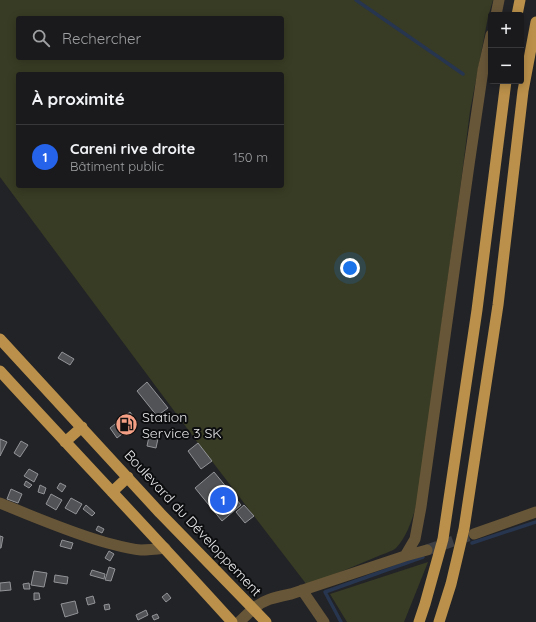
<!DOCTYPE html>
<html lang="fr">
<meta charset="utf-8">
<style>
body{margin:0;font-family:Quicksand,sans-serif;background:#232325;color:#f1f3f6}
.controls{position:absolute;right:12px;top:12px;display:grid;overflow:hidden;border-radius:4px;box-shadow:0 2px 10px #0003}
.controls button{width:36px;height:36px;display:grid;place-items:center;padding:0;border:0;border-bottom:1px solid #38383b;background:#1a1a1c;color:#f1f3f6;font:20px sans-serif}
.you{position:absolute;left:350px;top:268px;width:14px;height:14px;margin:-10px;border:3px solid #fff;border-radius:50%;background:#1a73e8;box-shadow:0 0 0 6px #1a73e833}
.badge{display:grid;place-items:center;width:26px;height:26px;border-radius:50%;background:#2563eb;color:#fff;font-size:13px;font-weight:700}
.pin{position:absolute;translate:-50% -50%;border:2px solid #fff;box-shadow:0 1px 4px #0006}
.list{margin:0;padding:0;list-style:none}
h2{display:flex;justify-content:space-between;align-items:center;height:52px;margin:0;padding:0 16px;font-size:17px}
h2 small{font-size:13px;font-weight:400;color:#9fa1a3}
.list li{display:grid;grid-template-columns:26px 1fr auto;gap:12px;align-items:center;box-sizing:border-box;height:64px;padding:0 16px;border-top:1px solid #38383b}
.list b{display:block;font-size:15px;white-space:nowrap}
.list p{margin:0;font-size:13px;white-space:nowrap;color:#9fa1a3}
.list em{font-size:13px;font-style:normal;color:#9fa1a3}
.icon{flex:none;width:22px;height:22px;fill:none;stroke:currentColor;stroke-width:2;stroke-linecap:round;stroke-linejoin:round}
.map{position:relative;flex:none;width:536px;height:622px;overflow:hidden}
.search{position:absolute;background:#1a1a1c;box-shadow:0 2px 10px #0003;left:16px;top:16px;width:268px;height:44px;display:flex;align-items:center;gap:10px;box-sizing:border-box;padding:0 14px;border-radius:4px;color:#9fa1a3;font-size:15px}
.panel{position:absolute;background:#1a1a1c;box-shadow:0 2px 10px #0003;left:16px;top:72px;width:268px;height:116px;border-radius:4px}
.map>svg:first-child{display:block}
</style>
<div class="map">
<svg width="536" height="622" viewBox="0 0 536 622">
<rect width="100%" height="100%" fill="#222326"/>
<path fill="#383c24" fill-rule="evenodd" d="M0,0H493L488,17L470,111L461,182L417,503C413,517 407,537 396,548C391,552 382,554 376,557C353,567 330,576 307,585L198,443L0,177ZM18,18H282V58H18ZM18,74H282V186H18Z
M428,562L404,622H347L330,594Z"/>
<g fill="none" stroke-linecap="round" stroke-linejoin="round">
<path stroke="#27354e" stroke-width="3.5" d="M356,0L463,74
M472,543L536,522
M341,622L325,592L423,557"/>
</g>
<path fill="#525356" stroke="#929497" d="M62,352L74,359L70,365L58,358Z
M147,382L168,408L157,416L137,391Z
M130,412L137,422L117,438L110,428Z
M150,432L159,434L156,448L147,446Z
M0,439L7,442L0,456Z
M21,441L28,445L20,457L14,453Z
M198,443L212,461L201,469L188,451Z
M29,469L38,474L34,482L24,476Z
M214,472L241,505L222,521L195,488Z
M26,481L32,485L29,488L24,485Z
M60,483L66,486L62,492L57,488Z
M40,485L46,488L44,494L38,492Z
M11,489L22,494L18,503L7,499Z
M51,494L62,500L56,510L46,504Z
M71,498L82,504L76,514L65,508Z
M86,505L95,513L92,516L83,509Z
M244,505L254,516L245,523L236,512Z
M98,526L104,529L102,533L96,530Z
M0,536L3,537L1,548H0Z
M62,540L73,543L71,549L60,546Z
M109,551L114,554L110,561L105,558Z
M109,567L115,569L111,581L105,580Z
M92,570L105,574L104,579L90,575Z
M34,571L47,573L44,587L31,585Z
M55,575L68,577L67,584L54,582Z
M10,582L11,590L0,591V583Z
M29,583L30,589H24L23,584Z
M34,593H39L40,599L34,600Z
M167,593L171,598L166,602L162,597Z
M93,596L95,603L88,605L86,598Z
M75,601L78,613L65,617L61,604Z
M109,604L110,609L105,610L104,605Z
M146,610L148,615L138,620L136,615Z
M157,614L159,618L154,620L152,616Z"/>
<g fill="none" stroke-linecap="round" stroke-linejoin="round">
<path stroke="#3f4043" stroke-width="11" stroke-dasharray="11 5.5" stroke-linecap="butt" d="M427,550L474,534"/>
<path stroke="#685638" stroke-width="11" d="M496,15L499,0
M0,503C34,517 69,532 104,542C116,545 128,549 141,550C149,550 157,549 165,548
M474,534L536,512
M405,556L415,539L421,507L469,165L483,70L491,35
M302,590L324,622
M239,622C244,618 248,613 253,609C264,599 277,597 291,594L405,556L427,550"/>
<path stroke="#ba904a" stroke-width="11" d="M517,15L520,0
M0,339L160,513L266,622
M0,371C77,455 156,538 232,622
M65,442L82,427
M112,492L128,477
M419,622L425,604L443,539L477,310L506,81
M439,622L451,584L464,529L498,305L523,91L536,22"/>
</g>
<defs>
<symbol id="fuel-disc" viewBox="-11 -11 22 22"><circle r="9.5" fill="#f39f85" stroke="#0c0d0e"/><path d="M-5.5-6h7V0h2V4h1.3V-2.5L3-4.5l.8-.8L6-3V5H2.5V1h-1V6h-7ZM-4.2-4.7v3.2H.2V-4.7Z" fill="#111"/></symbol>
</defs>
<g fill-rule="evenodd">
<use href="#fuel-disc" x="114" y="412" width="25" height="25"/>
</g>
<g text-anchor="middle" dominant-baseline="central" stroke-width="4" stroke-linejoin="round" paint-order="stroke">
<g font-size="14" fill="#e6e6e8" stroke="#0c0d0e" text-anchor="start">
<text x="142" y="417">Station<tspan x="142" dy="16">Service 3 SK</tspan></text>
</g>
<g font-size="14" fill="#e6e6e8" stroke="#0c0d0e">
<text transform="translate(193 523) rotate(47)">Boulevard du Développement</text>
</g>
</g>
</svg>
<div class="controls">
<button>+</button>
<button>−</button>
</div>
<div class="you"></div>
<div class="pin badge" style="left:223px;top:500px">1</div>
<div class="search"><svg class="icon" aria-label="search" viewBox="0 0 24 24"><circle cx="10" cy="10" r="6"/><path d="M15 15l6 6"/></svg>Rechercher</div>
<section class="panel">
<h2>À proximité<small></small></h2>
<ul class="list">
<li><span class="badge">1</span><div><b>Careni rive droite</b><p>Bâtiment public</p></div><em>150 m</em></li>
</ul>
</section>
</div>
